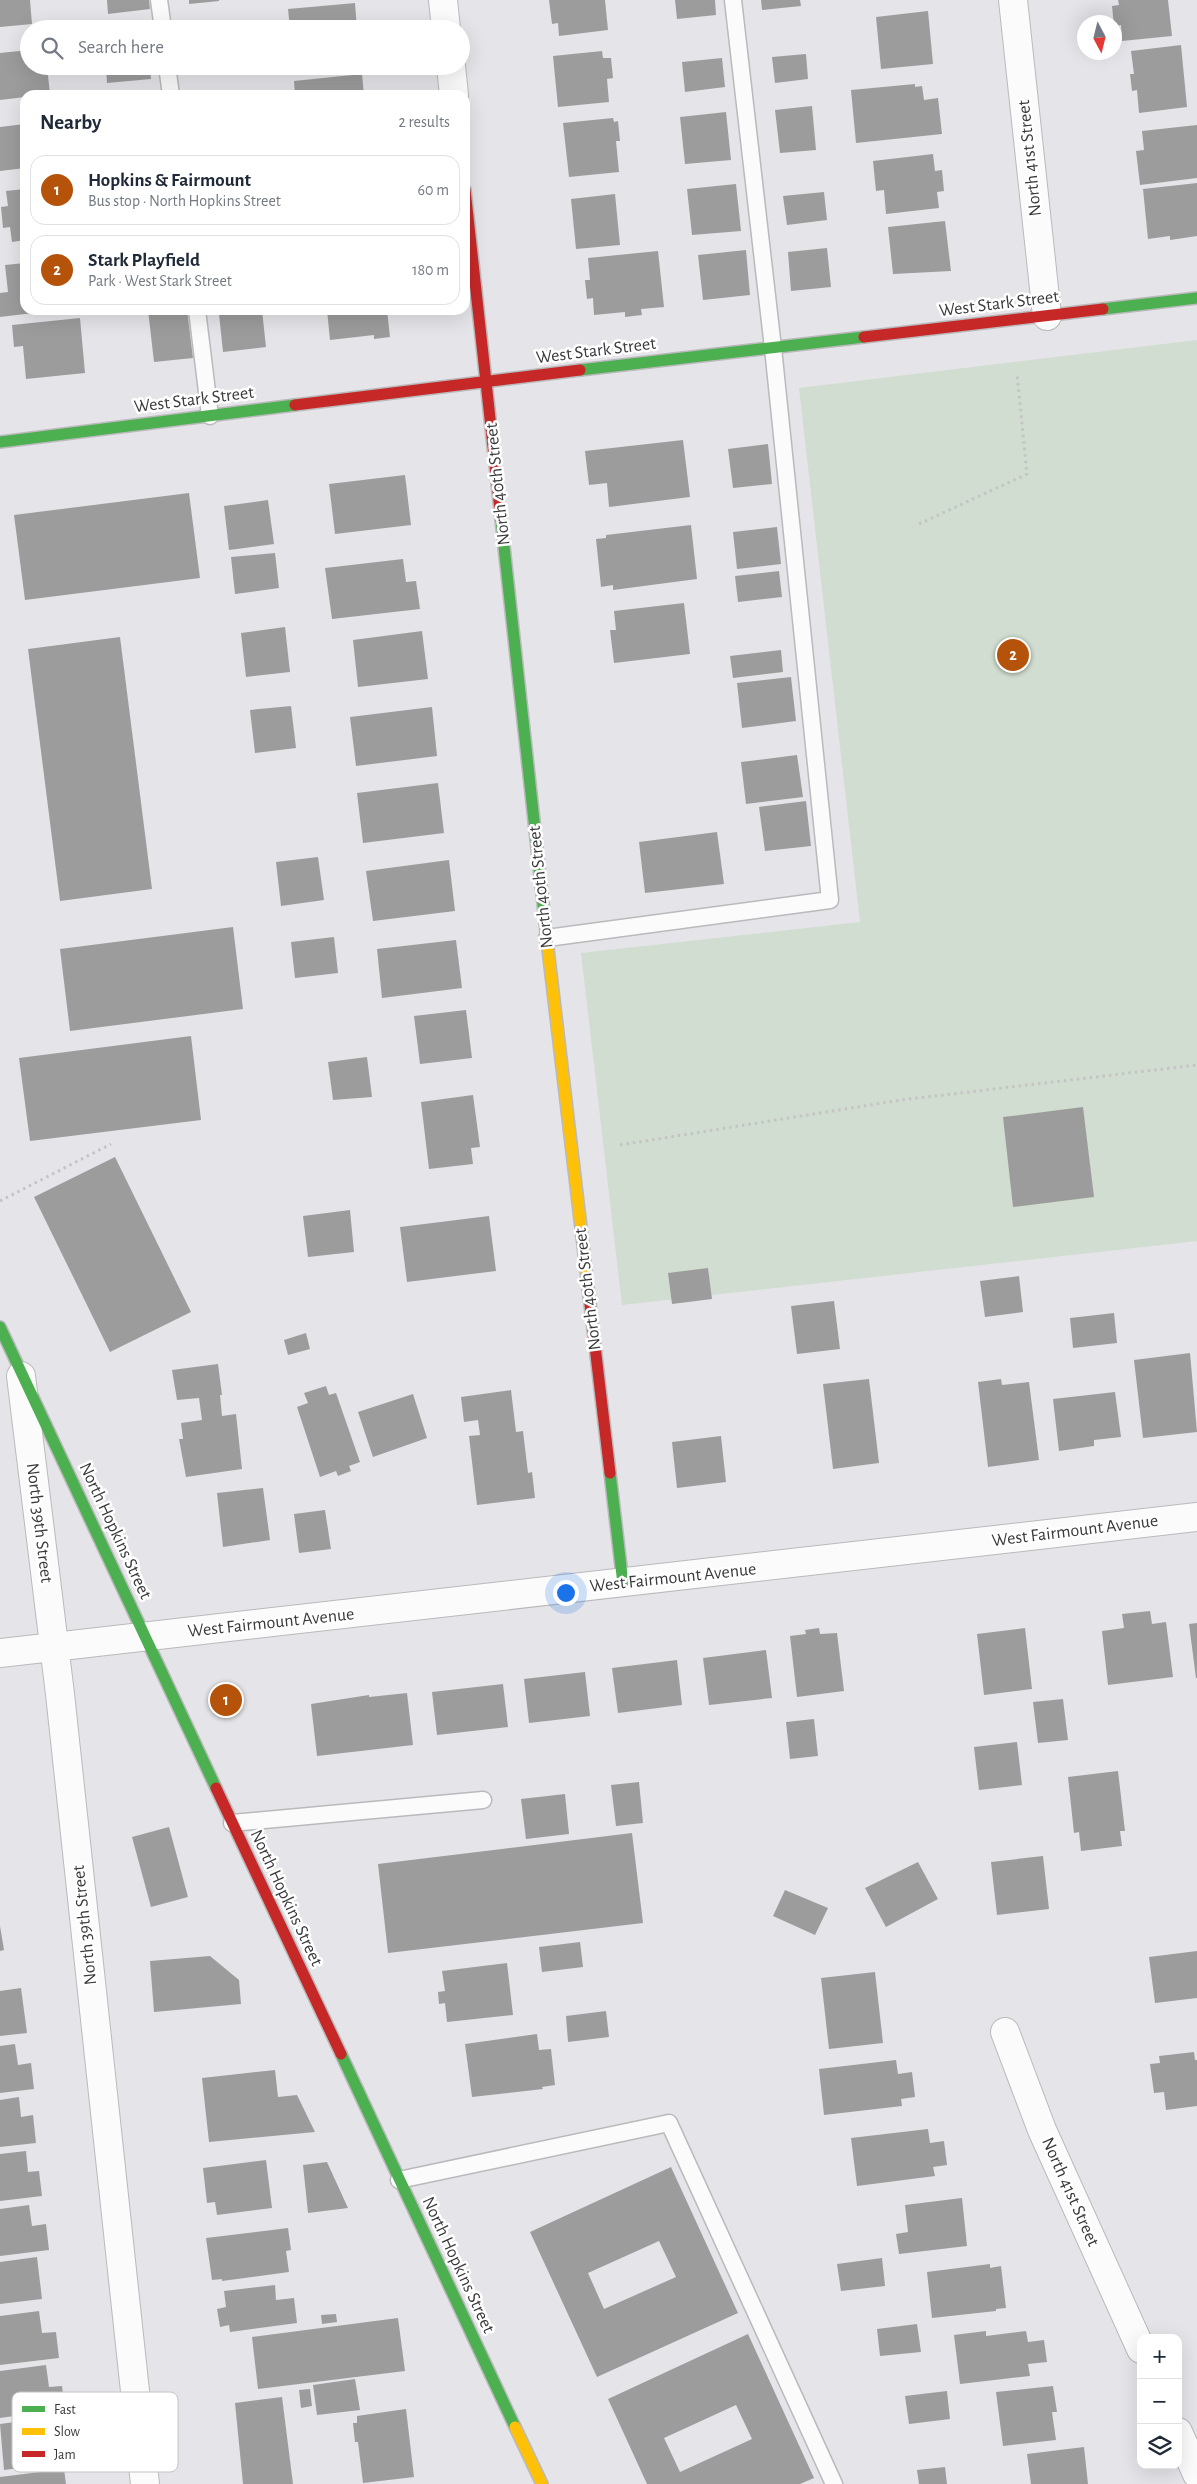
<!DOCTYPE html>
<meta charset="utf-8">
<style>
body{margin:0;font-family:"Alegreya Sans",sans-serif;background:#f2f2f3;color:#1f2937}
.controls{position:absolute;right:15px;bottom:15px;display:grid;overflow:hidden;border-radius:10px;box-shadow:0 5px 20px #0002}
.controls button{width:45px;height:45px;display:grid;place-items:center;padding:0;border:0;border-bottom:1px solid #e0e1e3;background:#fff;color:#1f2937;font:25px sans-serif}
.compass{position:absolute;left:1077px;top:15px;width:45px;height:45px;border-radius:50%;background:#fff;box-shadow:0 5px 20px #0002;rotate:173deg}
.you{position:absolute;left:565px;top:1592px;width:18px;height:18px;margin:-12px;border:4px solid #fff;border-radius:50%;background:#1a73e8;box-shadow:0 0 0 8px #1a73e833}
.badge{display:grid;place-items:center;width:32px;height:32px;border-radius:50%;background:#b45309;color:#fff;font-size:16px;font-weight:700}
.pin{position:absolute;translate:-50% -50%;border:2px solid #fff;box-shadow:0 1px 5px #0006}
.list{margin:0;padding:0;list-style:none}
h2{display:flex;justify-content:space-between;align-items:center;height:65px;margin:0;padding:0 20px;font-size:21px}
h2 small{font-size:16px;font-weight:400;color:#747a83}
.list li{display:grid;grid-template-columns:32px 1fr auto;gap:15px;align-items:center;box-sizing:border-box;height:70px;margin:0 10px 10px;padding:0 10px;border:1px solid #e0e1e3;border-radius:15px}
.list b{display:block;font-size:19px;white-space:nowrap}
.list p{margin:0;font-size:16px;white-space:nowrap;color:#747a83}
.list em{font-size:16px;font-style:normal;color:#747a83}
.icon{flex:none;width:28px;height:28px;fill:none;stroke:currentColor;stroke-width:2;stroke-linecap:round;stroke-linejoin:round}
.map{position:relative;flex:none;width:1197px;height:2484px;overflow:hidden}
.search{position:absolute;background:#fff;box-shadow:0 5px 20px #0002;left:20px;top:20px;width:450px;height:55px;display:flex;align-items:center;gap:12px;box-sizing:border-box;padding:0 18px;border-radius:28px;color:#747a83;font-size:19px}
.panel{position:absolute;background:#fff;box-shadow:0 5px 20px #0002;left:20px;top:90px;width:450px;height:225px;border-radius:15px}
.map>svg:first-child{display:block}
</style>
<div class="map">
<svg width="1197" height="2484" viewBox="0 0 1197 2484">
<rect width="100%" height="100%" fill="#e5e4e8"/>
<path fill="#d0ddd0" d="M1197,340V1241L622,1305L581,953L860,922L799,388Z"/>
<path fill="#9d9c9d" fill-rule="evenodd" d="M0,0H30L32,24L0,27Z
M107,0H149L150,9L108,14Z
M189,0H219V1L189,4Z
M549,0H605L608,30L559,36L558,23L552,24Z
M675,0H715L716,15L677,19Z
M761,0H800L801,6L762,10Z
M1118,0H1168L1172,36L1122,41L1121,25L1114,26L1112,6L1119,5Z
M355,3L357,29H290L288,9Z
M928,11L933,64L881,69L876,17Z
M1181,45L1187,107L1139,113L1137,90L1132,91L1130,74H1134L1131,51Z
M29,50V66H47L50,94L25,95V97L0,100V53Z
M602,51L603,58H611L613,78L607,79L609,102L558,107L553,56Z
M806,54L808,79L775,83L772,57Z
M722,58L725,87L685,92L682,62Z
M106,66H150L151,79L107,83Z
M197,66H237V69L198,73Z
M362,74L364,95H295L294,81Z
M915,84V87L922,86L924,100L938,98L942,134L856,143L851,90Z
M812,106L816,150L780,153L775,110Z
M726,112L731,160L685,164L680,117Z
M613,118L614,122L618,121L620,141H616L619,172L569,177L563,123Z
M25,124V168L0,171V127Z
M1197,125V178L1140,185L1136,151L1144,150L1142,131Z
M933,154L935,171L942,170L944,191L937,192L939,208L886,214L884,190L876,191L873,161Z
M1197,183V236L1170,240V236L1148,239L1143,189Z
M736,184L741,231L692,235L687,189Z
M25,189V240L12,242L10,227L3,228L1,207L8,206L6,191Z
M824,192L827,220L787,225L783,196Z
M615,194L620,245L576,249L571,199Z
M945,221L951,271L893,274L888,227Z
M827,248L831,287L791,291L788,252Z
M746,250L750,295L703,300L698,255Z
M658,251L664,307L641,309L642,315L625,317V312L594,315L593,298L587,299L585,280H590L588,258Z
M25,263V310L50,311L0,317V293L8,292L5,265Z
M148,310H187L193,358L154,362Z
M262,310L266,347L223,352L219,314Z
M327,310H387L390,337L374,339V335L330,340Z
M80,318L85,373L26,379L23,346L14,347L12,325Z
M683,440L690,497L609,507L607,483L589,485L585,451Z
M768,444L772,484L733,488L728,449Z
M405,475L411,525L335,534L329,484Z
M189,493L200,578L25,600L14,515Z
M268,500L274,544L229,550L224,506Z
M691,525L697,579L613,590V585L601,587L596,539L606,538V535Z
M777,527L781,564L737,569L733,532Z
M275,553L279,588L235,594L231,557Z
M403,559L406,582L416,581L420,609L332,619L325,568Z
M779,571L782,597L738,602L735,576Z
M684,603L690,654L614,663L610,630H616L614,611Z
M285,627L290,672L246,677L241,633Z
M422,631L428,679L358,687L353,640Z
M120,637L152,889L60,901L28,649Z
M781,650L783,672L733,678L730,656Z
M791,677L796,721L742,728L737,683Z
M291,706L296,748L255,753L250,710Z
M432,707L437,756L356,766L350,717Z
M797,755L803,797L746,804L741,762Z
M438,783L444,833L363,843L357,793Z
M806,801L811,846L765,851L759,807Z
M717,832L724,884L645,893L639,842Z
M318,857L324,900L281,906L276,862Z
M449,860L455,911L373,921L366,871Z
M233,927L243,1009L70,1031L60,949Z
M334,937L338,973L295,978L291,942Z
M456,940L462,988L382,998L377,949Z
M466,1010L472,1058L420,1064L414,1016Z
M191,1036L201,1120L30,1141L19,1058Z
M367,1057L372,1097L333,1100L328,1062Z
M473,1095L480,1147L471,1148L473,1164L429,1169L421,1102Z
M1083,1107L1094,1197L1013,1207L1003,1117Z
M115,1157L191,1312L110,1352L34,1197Z
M350,1210L354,1252L308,1257L303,1216Z
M489,1216L496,1271L407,1282L400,1227Z
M708,1268L712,1299L672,1304L668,1273Z
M1019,1276L1023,1312L985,1317L980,1281Z
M834,1301L840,1349L797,1354L791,1306Z
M1114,1313L1117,1343L1073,1348L1070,1318Z
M306,1333L310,1349L288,1355L284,1340Z
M1190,1353L1197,1432L1143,1438L1134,1360Z
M218,1364L222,1395H220L222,1416L236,1414L242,1469L186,1477L179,1439H183L181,1423L202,1420L199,1398L177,1400L172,1370Z
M869,1379L879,1463L833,1469L823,1384Z
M1001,1379L1002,1385L1029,1382L1039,1460L988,1467L978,1382Z
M326,1386L329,1395L336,1393L360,1462L349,1466L351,1471L338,1476L336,1471L320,1477L297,1407L308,1403L304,1393Z
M511,1390L516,1432L523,1431L528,1473L532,1472L535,1498L477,1505L469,1436L480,1435L478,1420L464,1422L461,1397Z
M1115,1392L1121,1437L1094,1440V1446L1059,1451L1053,1399Z
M413,1394L427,1438L373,1457L358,1412Z
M721,1436L726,1482L677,1488L672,1442Z
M263,1488L270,1540L223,1547L217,1493Z
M325,1510L331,1549L299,1553L294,1514Z
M1150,1611L1152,1624L1166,1622L1173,1677L1108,1685L1102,1631L1124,1628L1122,1614Z
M1197,1623V1678H1196L1189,1624Z
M819,1628L820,1634L837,1633L844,1691L797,1697L790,1636L806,1634L805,1630Z
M1025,1628L1032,1689L984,1695L977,1634Z
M766,1650L772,1698L709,1705L703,1658Z
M677,1660L682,1705L618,1713L612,1668Z
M585,1672L590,1716L529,1723L524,1679Z
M503,1684L508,1727L437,1735L432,1692Z
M407,1693L413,1745L317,1756L311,1704L369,1695V1697Z
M1063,1699L1068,1740L1038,1743L1033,1702Z
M814,1719L818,1756L790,1759L786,1722Z
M1017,1742L1022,1785L979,1790L974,1747Z
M1118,1771L1125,1831H1120L1122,1846L1081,1851L1079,1832L1074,1833L1068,1777Z
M639,1782L643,1823L616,1826L611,1785Z
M565,1794L569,1834L526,1839L521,1799Z
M169,1827L188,1897L151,1907L132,1837Z
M632,1833L643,1923L388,1953L378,1864Z
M1043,1856L1049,1909L997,1915L991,1862Z
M918,1862L938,1899L886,1927L865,1888Z
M785,1890L828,1908L815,1935L773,1916Z
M0,1926L4,1950L0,1951Z
M580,1942L583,1967L542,1972L539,1947Z
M1197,1951V1998L1155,2003L1149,1957Z
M210,1956L239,1980L241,2004L154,2012L150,1961Z
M507,1963L513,2015L447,2022L445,2003L439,2004L438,1992L445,1991L442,1971Z
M875,1972L883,2043L829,2049L821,1978Z
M21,1988L27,2033L0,2036V1991Z
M606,2011L609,2037L568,2042L566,2016Z
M537,2034L539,2050L551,2049L555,2085L542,2087L543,2089L472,2097L465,2044Z
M15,2044L18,2065L31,2063L34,2089L0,2093V2046Z
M1194,2052L1195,2060H1197V2106L1166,2110L1164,2092L1154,2093L1150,2064L1160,2063L1159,2056Z
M896,2060L898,2074L912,2072L915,2097L901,2099L902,2106L824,2115L819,2069Z
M275,2070L278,2097L297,2095L315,2132L209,2142L202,2078Z
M19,2097L21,2117L33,2115L36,2143L0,2147V2100Z
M928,2129L930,2143L944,2141L947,2165L933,2167L935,2176L857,2186L851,2138Z
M26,2151L28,2172L39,2171L42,2196L0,2201V2154Z
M266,2160L272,2208L217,2215L215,2202L207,2203L203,2168Z
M327,2162L348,2208L308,2213L303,2165Z
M671,2167L738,2313L597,2377L530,2232ZM659,2241L676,2277L604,2309L588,2273Z
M962,2198L967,2246L899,2254L896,2234L908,2232L905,2205Z
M29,2205L32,2226L46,2224L49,2250L0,2256V2209Z
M288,2228L291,2250L286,2251L289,2272L222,2281V2279L212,2280L206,2238Z
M37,2257L42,2299L0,2304V2262Z
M882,2258L885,2286L841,2291L837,2264Z
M990,2264V2268L1001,2266L1006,2308L996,2309V2311L932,2318L927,2272Z
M275,2285L276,2300L294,2298L297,2323L230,2332L229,2325L220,2327L217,2309L226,2307L224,2291Z
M39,2311L42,2333L56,2332L59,2358L0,2365V2316Z
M336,2314L337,2322L322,2324L321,2315Z
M398,2318L405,2371L258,2389L252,2337Z
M917,2324L921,2352L880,2356L877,2329Z
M986,2331V2336L1026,2331L1028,2342L1044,2340L1047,2362L1028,2364L1030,2376L960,2384L954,2335Z
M748,2334L814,2478L800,2484H647L608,2399ZM736,2405L752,2439L680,2472L664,2438Z
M46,2365L49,2387L62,2386L65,2409L0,2418V2371Z
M355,2379L360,2410L317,2415L313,2385Z
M1053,2386L1057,2412H1052L1056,2440L1003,2446L996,2392Z
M310,2389L312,2406L301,2408L299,2390Z
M947,2391L950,2419L909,2424L905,2396Z
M282,2397L293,2484H243L235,2403Z
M406,2409L414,2477L363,2483L358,2442H355L353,2423H357V2416Z
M59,2416L64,2462L4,2470L0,2424Z
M1084,2447L1088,2484H1031L1027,2454Z
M945,2467L947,2484H919L917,2470Z
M64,2469L66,2484H0V2477Z"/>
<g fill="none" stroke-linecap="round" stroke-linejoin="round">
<defs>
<path id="lane" d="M159,0L163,29
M167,66L171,95
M197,310L210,416
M547,938L830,900L773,348L733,0
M232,1823L483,1800
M399,2180L669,2123L834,2484"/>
<path id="street" d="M443,0L446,29
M1013,0L1047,316
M451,66L454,95
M21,1376L60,1694L145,2484
M0,1653L1197,1517
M1005,2032L1042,2130L1141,2349
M1178,2432L1197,2474"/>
<path id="fast" d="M1103,309L1197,298
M580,370L864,337
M0,442L295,405
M501,519L548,949
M0,1327L216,1788
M610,1473L623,1584
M341,2054L515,2427"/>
<path id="slow" d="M548,949L588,1287
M515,2427L542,2484"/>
<path id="jam" d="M465,190L501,519
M864,337L1103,309
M295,405L580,370
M588,1287L610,1473
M216,1788L341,2054"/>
</defs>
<use href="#lane" stroke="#bab9bb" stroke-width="19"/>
<use href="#street" stroke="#bab9bb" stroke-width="30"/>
<use href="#fast" stroke="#bab9bb" stroke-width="14"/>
<use href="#slow" stroke="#bab9bb" stroke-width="14"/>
<use href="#jam" stroke="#bab9bb" stroke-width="14"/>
<path stroke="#c4c4c4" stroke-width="3" stroke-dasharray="2.5 4" stroke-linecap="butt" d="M919,524L1027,474L1017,374
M620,1145L901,1100L1197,1065
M0,1201L111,1144"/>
<use href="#lane" stroke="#fbfbfc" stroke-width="16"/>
<use href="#street" stroke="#fbfbfc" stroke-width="28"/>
<use href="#fast" stroke="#4caf50" stroke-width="11"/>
<use href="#slow" stroke="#ffc107" stroke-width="11"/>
<use href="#jam" stroke="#c62828" stroke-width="11"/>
</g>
<g text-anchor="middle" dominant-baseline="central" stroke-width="5" stroke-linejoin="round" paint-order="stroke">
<g font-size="18" fill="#39393c" stroke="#fff">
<text transform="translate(1030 158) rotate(-96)">North 41st Street</text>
<text transform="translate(999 304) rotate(-7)">West Stark Street</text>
<text transform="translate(596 351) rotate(-7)">West Stark Street</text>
<text transform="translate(194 400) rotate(-7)">West Stark Street</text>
<text transform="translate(498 484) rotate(-96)">North 40th Street</text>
<text transform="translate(541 887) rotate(-96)">North 40th Street</text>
<text transform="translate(588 1289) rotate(-97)">North 40th Street</text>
<text transform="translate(39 1523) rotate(83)">North 39th Street</text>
<text transform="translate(115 1531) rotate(65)">North Hopkins Street</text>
<text transform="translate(1075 1531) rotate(-7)">West Fairmount Avenue</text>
<text transform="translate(673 1578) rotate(-6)">West Fairmount Avenue</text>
<text transform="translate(271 1623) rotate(-6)">West Fairmount Avenue</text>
<text transform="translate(286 1898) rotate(65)">North Hopkins Street</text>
<text transform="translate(85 1925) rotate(-96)">North 39th Street</text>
<text transform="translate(1070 2192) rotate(66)">North 41st Street</text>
<text transform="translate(458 2265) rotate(65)">North Hopkins Street</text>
</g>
</g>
<rect x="12" y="2392" width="166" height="80" rx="8" fill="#fff" stroke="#c4c4c4" stroke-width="1"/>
<rect x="22" y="2406" width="23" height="6" fill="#4caf50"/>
<rect x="22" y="2428" width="23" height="7" fill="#ffc107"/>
<rect x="22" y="2451" width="23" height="6" fill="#c62828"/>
<g font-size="14" fill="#39393c">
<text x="54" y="2414">Fast</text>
<text x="54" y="2436">Slow</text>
<text x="54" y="2459">Jam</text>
</g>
</svg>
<div class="controls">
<button>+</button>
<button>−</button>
<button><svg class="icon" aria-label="layers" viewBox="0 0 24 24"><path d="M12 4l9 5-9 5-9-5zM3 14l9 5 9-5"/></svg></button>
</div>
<svg class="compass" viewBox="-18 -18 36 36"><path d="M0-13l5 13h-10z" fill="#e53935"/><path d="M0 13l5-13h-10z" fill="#747a83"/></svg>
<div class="you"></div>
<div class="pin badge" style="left:226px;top:1700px">1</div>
<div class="pin badge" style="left:1013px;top:655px">2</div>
<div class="search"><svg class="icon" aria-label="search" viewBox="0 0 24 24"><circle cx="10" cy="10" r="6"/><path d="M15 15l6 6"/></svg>Search here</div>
<section class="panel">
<h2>Nearby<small>2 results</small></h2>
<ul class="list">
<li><span class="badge">1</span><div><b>Hopkins &amp; Fairmount</b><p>Bus stop · North Hopkins Street</p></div><em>60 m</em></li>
<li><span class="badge">2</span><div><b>Stark Playfield</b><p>Park · West Stark Street</p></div><em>180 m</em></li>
</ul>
</section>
</div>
